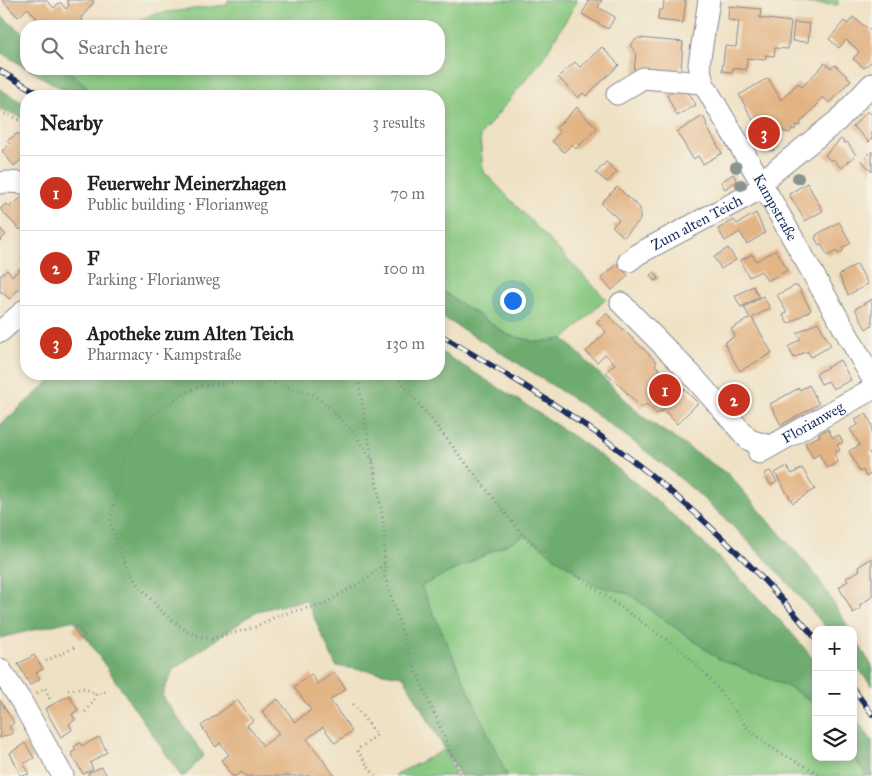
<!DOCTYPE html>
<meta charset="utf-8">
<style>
body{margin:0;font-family:"IM FELL Great Primer",serif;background:#f6f6f6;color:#202124}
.controls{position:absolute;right:15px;bottom:15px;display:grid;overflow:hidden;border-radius:10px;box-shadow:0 2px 8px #0003}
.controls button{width:45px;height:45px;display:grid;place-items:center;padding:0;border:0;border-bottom:1px solid #e0e0e0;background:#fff;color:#202124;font:25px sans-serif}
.you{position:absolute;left:512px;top:300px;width:18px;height:18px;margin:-12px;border:4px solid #fff;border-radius:50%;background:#1a73e8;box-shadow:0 0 0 8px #1a73e833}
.badge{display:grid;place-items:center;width:32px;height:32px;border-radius:50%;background:#c8321e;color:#fff;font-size:16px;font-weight:700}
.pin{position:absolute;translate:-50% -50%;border:2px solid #fff;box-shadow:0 1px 5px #0006}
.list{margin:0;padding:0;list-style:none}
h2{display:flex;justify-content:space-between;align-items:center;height:65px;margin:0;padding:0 20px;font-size:21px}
h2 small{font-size:16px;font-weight:400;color:#757577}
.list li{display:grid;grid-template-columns:32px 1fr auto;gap:15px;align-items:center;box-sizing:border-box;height:75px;padding:0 20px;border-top:1px solid #e0e0e0}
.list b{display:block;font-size:19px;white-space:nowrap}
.list p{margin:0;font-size:16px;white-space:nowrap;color:#757577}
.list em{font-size:16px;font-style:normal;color:#757577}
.icon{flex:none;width:28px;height:28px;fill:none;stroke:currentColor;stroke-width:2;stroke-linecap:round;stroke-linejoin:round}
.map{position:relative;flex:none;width:872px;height:776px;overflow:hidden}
.search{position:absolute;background:#fff;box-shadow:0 2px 8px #0003;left:20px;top:20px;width:425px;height:55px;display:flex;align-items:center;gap:12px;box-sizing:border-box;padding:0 18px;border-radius:20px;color:#757577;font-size:19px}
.panel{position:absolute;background:#fff;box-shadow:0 2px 8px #0003;left:20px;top:90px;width:425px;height:290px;border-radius:20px}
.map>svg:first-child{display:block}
</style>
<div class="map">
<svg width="872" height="776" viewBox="0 0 872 776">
<rect width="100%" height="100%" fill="#f7f3e8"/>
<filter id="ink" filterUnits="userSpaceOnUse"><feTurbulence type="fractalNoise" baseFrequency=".02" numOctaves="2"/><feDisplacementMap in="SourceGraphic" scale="10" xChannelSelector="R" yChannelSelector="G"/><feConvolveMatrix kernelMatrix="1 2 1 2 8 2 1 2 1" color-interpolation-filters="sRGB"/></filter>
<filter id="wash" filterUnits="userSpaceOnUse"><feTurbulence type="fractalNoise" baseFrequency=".0096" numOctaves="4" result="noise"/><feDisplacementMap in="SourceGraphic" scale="20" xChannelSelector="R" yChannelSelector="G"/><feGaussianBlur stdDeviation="1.12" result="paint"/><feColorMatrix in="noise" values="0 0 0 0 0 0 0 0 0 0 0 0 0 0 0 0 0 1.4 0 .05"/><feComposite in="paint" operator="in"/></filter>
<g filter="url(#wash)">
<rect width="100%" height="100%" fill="#efe1c4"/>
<path fill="#87c77f" stroke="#517b6e" d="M228,0H578L542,60L480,136L483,171L606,299L564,339L537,342L508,335L439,289V96H98L66,69H439V26H131L152,14L227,5Z
M777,0H838V5L777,2Z
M526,535L592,584L629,594L719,659L785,685L816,704V757L853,756L867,776H507L421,586Z
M444,750L456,776H396L395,775Z"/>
<path fill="#6dac6e" stroke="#446e66" d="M0,15L26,36V68L0,52Z
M28,69H66L98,96H74Z
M0,89L26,105V119L0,109Z
M439,289L508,335L537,342L564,339L643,417L729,475L817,576L850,630H828C779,571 725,514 665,466C594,409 517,362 439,315Z
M439,351C493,384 547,417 598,454C648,490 694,533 737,576C764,604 793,632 816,663V704L785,685L719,659L629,594L592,584L525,535L421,586L507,776H460L403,676L336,666L306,600L257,611L174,669L162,695L204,755L185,776H181L74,620L0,638V425L58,374H439Z
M853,635L872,666V686L853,662Z
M853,714L872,741V776H867L853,756Z"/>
<g id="blocks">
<path fill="#e2b484" d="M2,0H46L54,8L60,2L66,9L69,5L67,0H93L94,2L81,18L83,20L76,26H43L28,8L18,17Z
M585,0H602L598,7L615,17L608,29L582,14L589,2Z
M664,0H686L683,23L658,20L659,10H663Z
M729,6L761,9L760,18L791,22L788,49L775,48L774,56L766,55L765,60L747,58L746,70L733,68L732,72L722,71L725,46L736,47L739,21L728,20Z
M853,17L872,32V61L864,68L853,59L859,52L857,49L846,40L839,48L829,39L844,21L848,24Z
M794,22L810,24L808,42L792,41Z
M638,38L683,42L681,71L634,72L636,53L630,45Z
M602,47L619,65L586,96L583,93L578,98L558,77L575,62L580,67Z
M825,63L831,68L835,65L851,80L829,103L823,97L818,102L819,103L801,122L800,126L796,125L795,130L792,129L790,133L782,131L777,134L780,140L778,147L772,151L765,149L753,130L757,127L739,95L768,78L781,100L798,83L802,87Z
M685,87L696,105L677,116L667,95Z
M577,107L589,121L590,120L597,128L576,149L572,144L564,152L552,141L560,132L556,128Z
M868,111L872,115V138L869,142L853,126Z
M703,116L707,124L706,125L722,153L703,164L698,156L693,159L677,132Z
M18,133L26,143V156L14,166L2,151L10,144L7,141Z
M841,139L845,143L847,142L856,155L841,168L833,159L831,161L825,155Z
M872,151V172L862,161Z
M606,162L617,172L607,182L596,173Z
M733,174L737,181L725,189L721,182Z
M807,183L823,211L805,221L789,194Z
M617,187L640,208V220L624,237L612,226L619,220L601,203Z
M24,196L26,199V224L20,230L0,209L6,204L10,208V206Z
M756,213L765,233L747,244L740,232L725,241L718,229L734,220L737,224Z
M839,222L851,243L842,248L844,250L838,254L836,251L828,256L821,244L819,245L815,238L817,237L816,235Z
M0,228L6,235L0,241Z
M26,247V266L21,259L25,255L22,250Z
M728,248L736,260L721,269L714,257Z
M776,250L788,270L767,281L761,271L749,277L740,261L752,254L756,261Z
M618,264L628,276L612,290L601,278Z
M857,264L868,284L848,295L839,275Z
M20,269L23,273L26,270V282L9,299L2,292H0V276L7,270L12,276Z
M655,272L659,279L654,281L650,275Z
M753,286L759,297L741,307L735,296Z
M794,286H798L811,310L788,324L783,315L787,313L777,295Z
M763,296L770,308L752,318L772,353L740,371L724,343L735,336L731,329L750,318L744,307Z
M872,299V325L866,329L855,309Z
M606,313L657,362L655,365L682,392L684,389L698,403L677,424L664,410L657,414L646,404L642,408L606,372L615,364L605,354L597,362L586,352L606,332L597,322Z
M818,322L831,346L811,357L807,351L794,358L788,347L801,339L797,333Z
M840,360L851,380L833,389L828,381L821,384L816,374Z
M809,385L819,404L781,425L770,404L799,388L800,390Z
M866,413L872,425V451L869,453L872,456V473L866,477L863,470L860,472L849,451L860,445L850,429L858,425L855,419Z
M828,429L833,438L839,435L843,442L837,445L840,450L834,453L838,462L827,468L819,454L813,458L805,443L820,436L819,434Z
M787,466L792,474L802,468L815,489L793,503L775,473Z
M770,471L777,482L771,485L764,474Z
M872,558V597L859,605L861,608L853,613L839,587L848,581L846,578L860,570L858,567Z
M77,625L85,636L80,639L73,629Z
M34,655L43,669L36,673L40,679L30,685L18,664Z
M334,672L346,689L330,700L352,731L335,743L323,727L307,739L335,776H245L242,772L236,776H232L221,760L229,755L220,743L216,747L201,726L237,700L253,721L247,725L263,746L279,734L262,711L278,699L295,722L311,710L294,687L311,674L318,684Z
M69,695L78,710L72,714L75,720L69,724L72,730L61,737L45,709Z
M0,700L14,723L9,727L13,733L0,738Z
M99,737L107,752L90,763L93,769L83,774L71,753L76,750L74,747L80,743L82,746Z
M25,743L34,758L23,764L29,774L21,776L10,753Z
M102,767L107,776H89L88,773Z"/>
</g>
</g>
<g filter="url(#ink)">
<use href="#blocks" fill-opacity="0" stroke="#858891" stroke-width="1"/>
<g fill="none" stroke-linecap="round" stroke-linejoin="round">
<defs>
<g id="minor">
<path id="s1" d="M709,0L699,64L703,83L761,182L872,378"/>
<path d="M617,94L643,78L703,83"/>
<path d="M761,182L837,121L872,84"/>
<path d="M0,183L6,182L26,183"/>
<path id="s2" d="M629,261L638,254L764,187"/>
<path d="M621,303L691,374L749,440L770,446"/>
<path d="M0,332L26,309"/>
<path id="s3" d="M759,453L872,389"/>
<path d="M0,669L21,701L63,776"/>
</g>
</defs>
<use href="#minor" stroke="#858891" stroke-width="23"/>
<path stroke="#858891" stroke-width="3" stroke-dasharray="1 4" stroke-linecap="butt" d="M0,112L26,122
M357,374L384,525L385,577L410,657L461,776
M392,374L400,380L526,539L685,653L712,681L749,730L772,748L823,776
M373,461L354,433L328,406L312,394L252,376L228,383L200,386L183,394L161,408L134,435L119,470L122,479L115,499L110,522L122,557L136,582L161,611L189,633L212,639L255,627L279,615L324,604L368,578L385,563
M46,661L77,646
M68,690L84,688L96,694
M37,693L45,688L51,702
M353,704L377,735L357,750L375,776
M85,712L93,702L96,694L103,693L108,689"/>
<use href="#minor" stroke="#fff" stroke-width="21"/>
<defs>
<path id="rail" d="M0,71L43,96
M439,334C493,366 547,398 599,435C679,493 753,563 816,639
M853,688L872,714"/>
</defs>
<use href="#rail" stroke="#1b2f5e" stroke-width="5.5"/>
<use href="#rail" stroke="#f7f3e8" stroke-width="4" stroke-dasharray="11" stroke-linecap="butt"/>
</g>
<g fill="#899490">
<circle cx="736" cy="167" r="6"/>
<circle cx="798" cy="178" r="6"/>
<circle cx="741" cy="185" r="6"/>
</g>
</g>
<g text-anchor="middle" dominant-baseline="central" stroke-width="4.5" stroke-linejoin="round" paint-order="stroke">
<g font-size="15" fill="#1b2f5e" stroke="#f7f3e8">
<text stroke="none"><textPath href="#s1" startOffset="228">Kampstraße</textPath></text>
<text stroke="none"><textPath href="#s2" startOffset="78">Zum alten Teich</textPath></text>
<text stroke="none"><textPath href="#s3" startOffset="62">Florianweg</textPath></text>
</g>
</g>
</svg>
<div class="controls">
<button>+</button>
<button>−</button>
<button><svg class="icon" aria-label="layers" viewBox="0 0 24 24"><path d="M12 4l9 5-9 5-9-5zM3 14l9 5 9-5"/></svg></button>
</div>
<div class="you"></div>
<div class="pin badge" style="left:665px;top:390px">1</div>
<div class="pin badge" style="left:734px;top:400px">2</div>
<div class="pin badge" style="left:764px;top:133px">3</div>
<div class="search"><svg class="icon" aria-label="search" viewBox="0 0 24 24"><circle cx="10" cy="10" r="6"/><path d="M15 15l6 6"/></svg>Search here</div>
<section class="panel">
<h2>Nearby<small>3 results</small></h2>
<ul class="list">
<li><span class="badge">1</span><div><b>Feuerwehr Meinerzhagen</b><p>Public building · Florianweg</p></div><em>70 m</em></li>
<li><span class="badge">2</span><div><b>F</b><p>Parking · Florianweg</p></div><em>100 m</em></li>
<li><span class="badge">3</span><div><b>Apotheke zum Alten Teich</b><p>Pharmacy · Kampstraße</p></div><em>130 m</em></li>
</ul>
</section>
</div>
